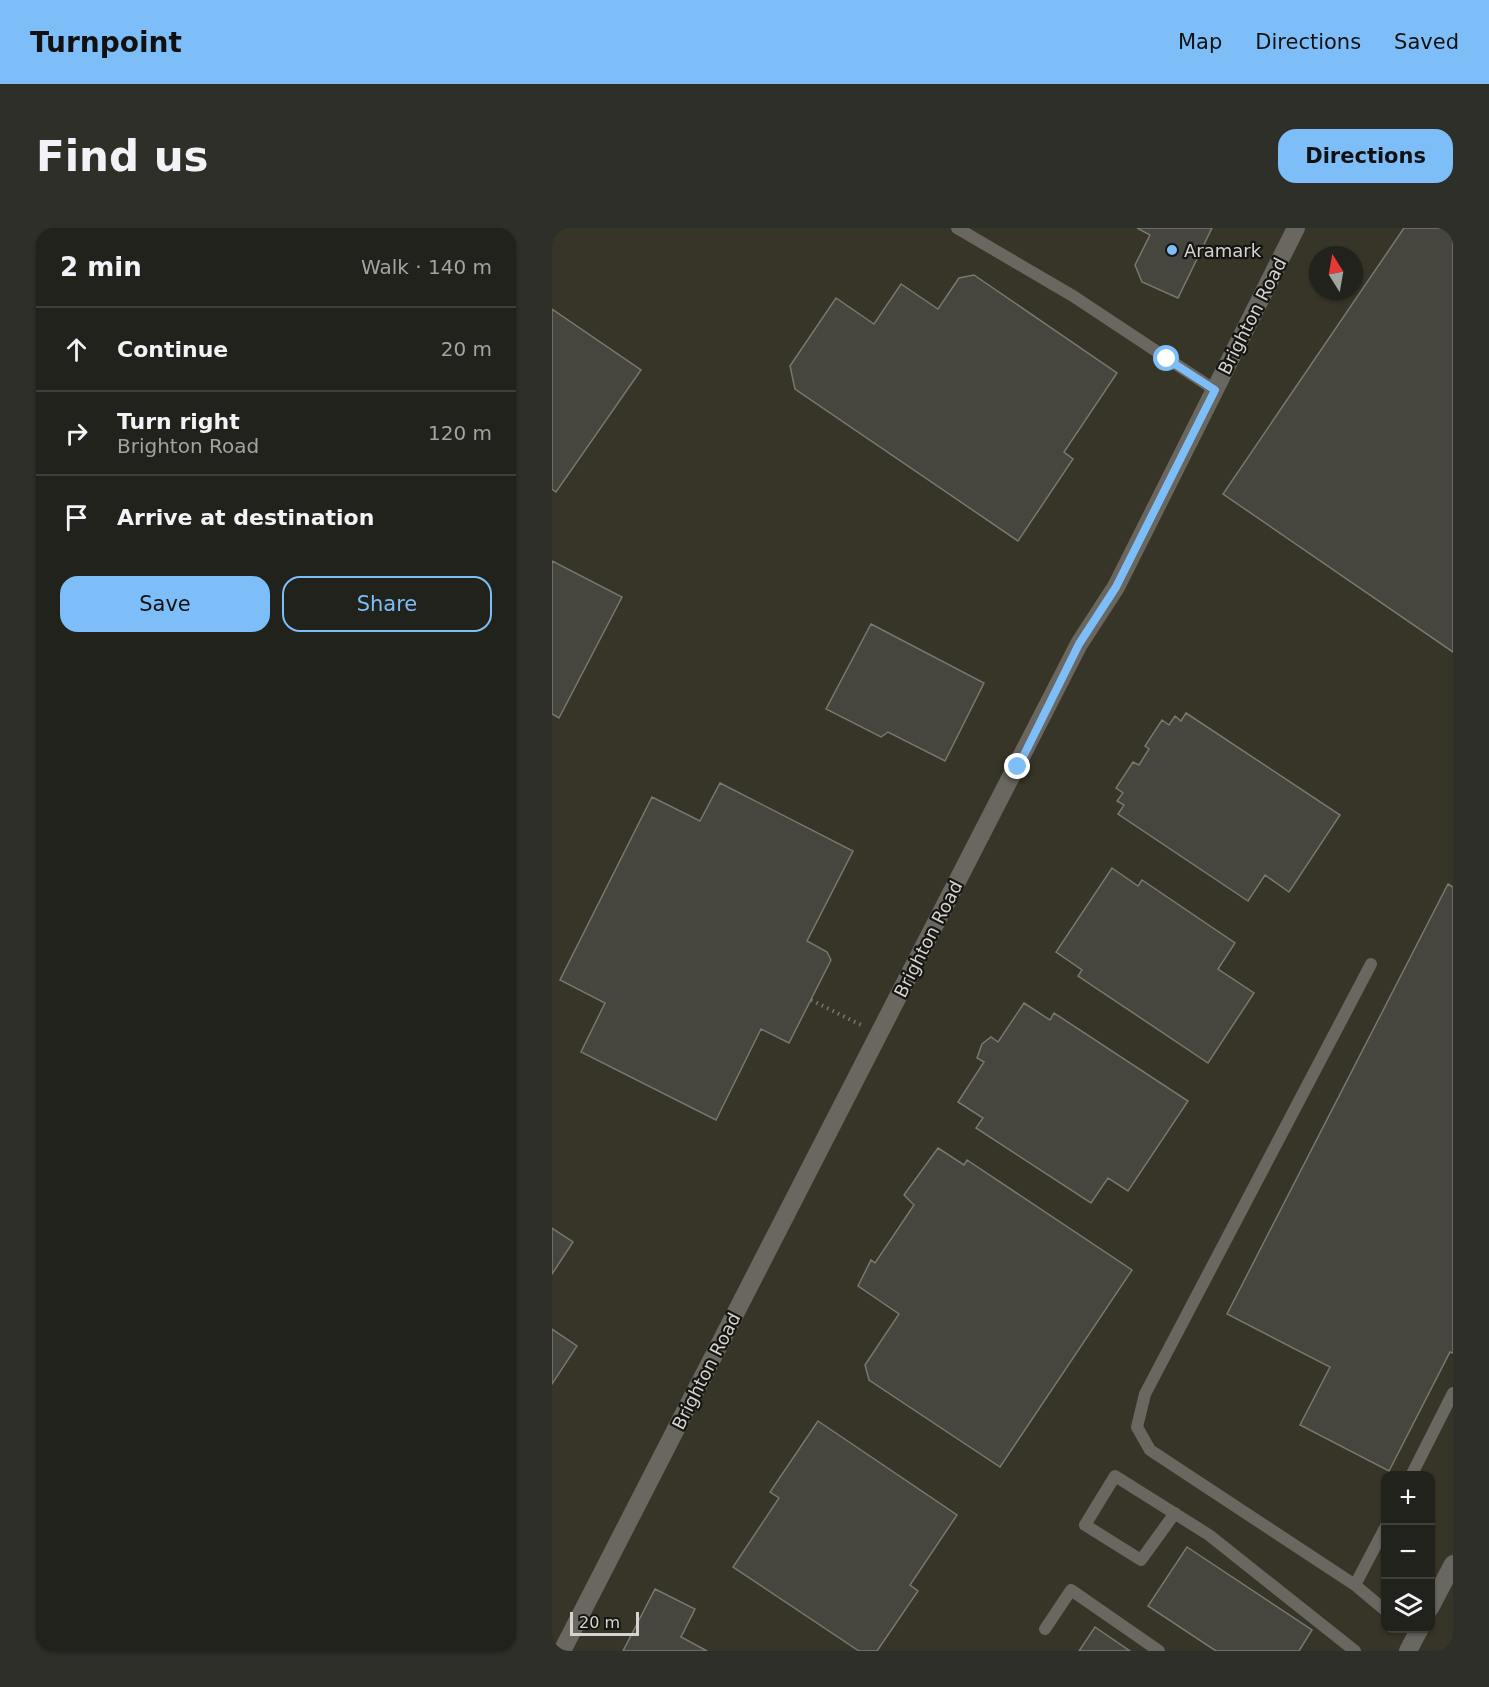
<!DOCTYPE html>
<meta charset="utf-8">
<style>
body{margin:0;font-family:"DejaVu Sans",sans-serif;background:#2e2f29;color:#f1f3f6}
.controls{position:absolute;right:18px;bottom:18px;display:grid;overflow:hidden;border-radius:12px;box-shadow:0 2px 4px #0004}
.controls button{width:54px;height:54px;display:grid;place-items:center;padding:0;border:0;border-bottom:2px solid #3f3f3b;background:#22221c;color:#f1f3f6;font:30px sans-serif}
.compass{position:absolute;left:757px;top:18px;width:54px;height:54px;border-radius:50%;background:#22221c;box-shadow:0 2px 4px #0004;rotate:349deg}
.scale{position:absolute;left:18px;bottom:15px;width:69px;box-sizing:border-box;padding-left:6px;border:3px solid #d4d3cf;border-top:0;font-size:16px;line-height:21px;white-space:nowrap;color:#d4d3cf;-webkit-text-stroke:4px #161512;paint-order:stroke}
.stop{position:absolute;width:18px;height:18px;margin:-14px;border:4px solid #7dbef9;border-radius:50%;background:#fff}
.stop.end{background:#7dbef9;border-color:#fff;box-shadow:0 2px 6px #0008}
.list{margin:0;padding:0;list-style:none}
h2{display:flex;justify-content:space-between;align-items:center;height:78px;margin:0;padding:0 24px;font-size:26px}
h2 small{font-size:20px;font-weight:400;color:#a2a4a3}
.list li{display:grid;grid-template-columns:39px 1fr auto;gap:18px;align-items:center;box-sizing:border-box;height:84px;padding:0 24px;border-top:2px solid #3f3f3b}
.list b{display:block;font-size:22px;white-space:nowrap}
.list p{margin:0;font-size:20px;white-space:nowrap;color:#a2a4a3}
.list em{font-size:20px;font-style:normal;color:#a2a4a3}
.actions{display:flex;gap:12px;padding:18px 24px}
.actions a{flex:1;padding:14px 0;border:2px solid #7dbef9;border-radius:18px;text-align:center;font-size:21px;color:#7dbef9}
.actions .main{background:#7dbef9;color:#111}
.icon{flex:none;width:33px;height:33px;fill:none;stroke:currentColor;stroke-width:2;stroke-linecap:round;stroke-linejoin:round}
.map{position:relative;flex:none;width:901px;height:1423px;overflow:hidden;border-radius:18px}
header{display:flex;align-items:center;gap:36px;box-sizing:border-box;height:84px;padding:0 30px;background:#7dbef9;color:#111}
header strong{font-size:28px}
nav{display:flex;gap:33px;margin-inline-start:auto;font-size:21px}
.intro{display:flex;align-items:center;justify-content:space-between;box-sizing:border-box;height:144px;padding:0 36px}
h1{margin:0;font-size:42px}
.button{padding:15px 27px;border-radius:18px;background:#7dbef9;color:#111;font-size:21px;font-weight:700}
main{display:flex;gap:36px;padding:0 36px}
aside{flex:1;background:#22221c;border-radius:18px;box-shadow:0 2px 4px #0004}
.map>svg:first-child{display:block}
</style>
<header>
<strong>Turnpoint</strong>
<nav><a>Map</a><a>Directions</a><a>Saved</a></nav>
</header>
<div class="intro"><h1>Find us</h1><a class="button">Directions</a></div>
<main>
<aside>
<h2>2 min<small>Walk · 140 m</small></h2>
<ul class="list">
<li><svg class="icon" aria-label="ahead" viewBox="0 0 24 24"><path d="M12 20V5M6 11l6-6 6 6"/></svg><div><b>Continue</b></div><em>20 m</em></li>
<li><svg class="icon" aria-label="right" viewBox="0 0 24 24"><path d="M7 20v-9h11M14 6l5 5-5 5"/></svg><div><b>Turn right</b><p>Brighton Road</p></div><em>120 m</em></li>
<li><svg class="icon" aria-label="arrive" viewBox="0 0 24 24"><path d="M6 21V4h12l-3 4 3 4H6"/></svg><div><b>Arrive at destination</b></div></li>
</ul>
<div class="actions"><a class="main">Save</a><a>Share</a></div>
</aside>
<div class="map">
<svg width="901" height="1423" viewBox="0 0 901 1423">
<rect width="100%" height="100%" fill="#2e2d26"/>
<path fill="#373528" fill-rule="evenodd" d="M0,0H901V1423H0ZM766,27H802V63H766ZM834,1248H878V1400H834Z"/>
<path fill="#46453e" stroke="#797870" stroke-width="1.5" d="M585,0H660L626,70L590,54L583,37L598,7Z
M852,0H901V424L671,266Z
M422,47L565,145L512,224L521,231L466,313L243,161L238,138L284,70L322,96L349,56L386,81L407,50Z
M0,81L89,142L4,264L0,261Z
M0,333L70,369L7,490L0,486Z
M319,396L432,455L393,533L336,504L329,509L274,481Z
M634,485L788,587L737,664L713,647L696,673L566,586L572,577L565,573L571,565L564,560L581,534L587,537L597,521L593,518L610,492L617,497L623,488L629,493Z
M168,555L301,623L255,713L275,724L279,732L237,815L209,801L164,892L29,824L53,775L8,752L100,569L148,593Z
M560,640L586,658L590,652L683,715L666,741L702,765L656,835L526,748L530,742L504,724Z
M896,656L901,659V1125L898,1124L837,1243L748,1197L778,1139L675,1086Z
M472,775L498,792L502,785L636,873L576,963L556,950L539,975L424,900L431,890L406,874L432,834L425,830L430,816L439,809L446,814Z
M386,920L412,937L415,932L580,1042L448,1239L317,1152L313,1137L347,1086L306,1058L319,1032L323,1035L362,977L352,967Z
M0,1000L21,1014L0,1046Z
M0,1101L25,1118L0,1156Z
M266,1193L405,1287L358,1357L366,1363L325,1423H307L181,1339L227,1270L218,1264Z
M635,1319L760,1402L747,1423H664L596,1378Z
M103,1361L143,1381L129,1409L155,1423H71Z
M543,1399L578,1423H527Z"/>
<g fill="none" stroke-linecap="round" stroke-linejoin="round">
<path stroke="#777670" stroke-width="4" stroke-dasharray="1.5 4.5" stroke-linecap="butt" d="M259,772L309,797"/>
<path stroke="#696760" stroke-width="12" d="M405,0L521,68L663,162
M819,736L593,1166L585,1199L598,1222L803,1357L834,1298
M859,1248L901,1165
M623,1285L589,1332L533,1297L563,1248L657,1307L803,1423
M803,1357L834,1383
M493,1401L519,1362L607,1423"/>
<path stroke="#696760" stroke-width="18" d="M878,1380L901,1336
M10,1423L527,416L564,359L744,0
M856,1423L868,1400"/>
</g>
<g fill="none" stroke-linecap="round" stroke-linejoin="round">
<path stroke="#7dbef9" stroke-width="8" d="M466,539L527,416L564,359L663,162L615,131"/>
</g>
<circle fill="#7dbef9" stroke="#161512" stroke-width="2" cx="620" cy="22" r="6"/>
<g text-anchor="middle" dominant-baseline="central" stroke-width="4.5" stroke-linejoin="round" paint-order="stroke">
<g font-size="18" fill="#d4d3cf" stroke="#161512" text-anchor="start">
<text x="632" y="22">Aramark</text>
</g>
<g font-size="18" fill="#d4d3cf" stroke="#161512">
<text transform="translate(700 88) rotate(-63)">Brighton Road</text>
<text transform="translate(376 711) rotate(-63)">Brighton Road</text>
<text transform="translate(154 1143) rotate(-63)">Brighton Road</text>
</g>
</g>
</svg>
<div class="controls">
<button>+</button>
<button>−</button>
<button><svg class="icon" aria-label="layers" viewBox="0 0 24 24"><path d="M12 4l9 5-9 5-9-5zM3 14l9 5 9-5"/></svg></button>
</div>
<svg class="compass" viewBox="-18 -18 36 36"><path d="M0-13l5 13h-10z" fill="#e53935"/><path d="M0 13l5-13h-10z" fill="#a2a4a3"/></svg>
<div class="scale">20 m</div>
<div class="stop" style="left:615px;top:131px"></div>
<div class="stop end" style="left:466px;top:539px"></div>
</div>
</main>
